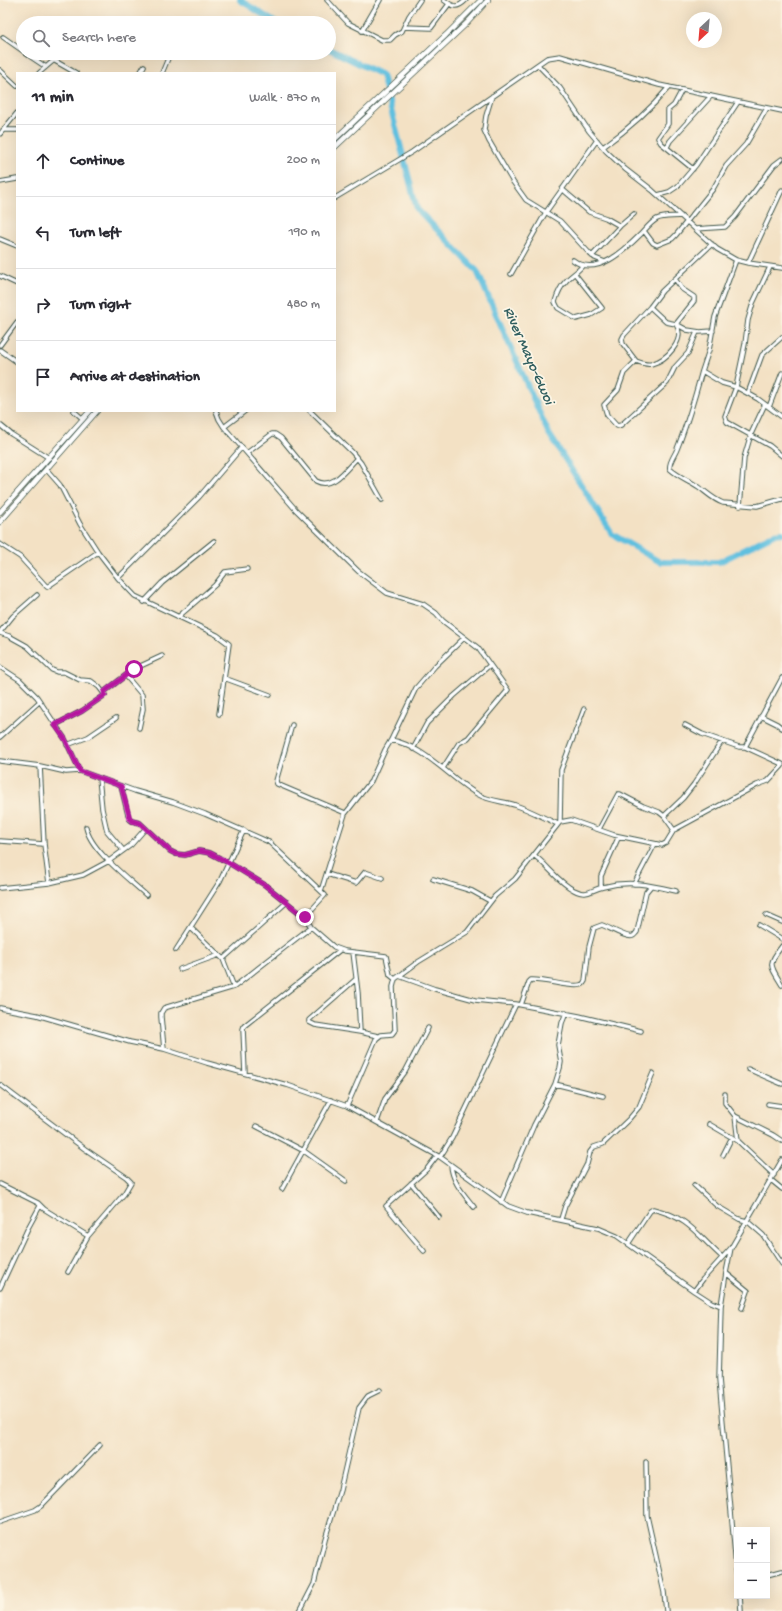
<!DOCTYPE html>
<meta charset="utf-8">
<style>
body{margin:0;font-family:"Gochi Hand",sans-serif;background:#f7f7f7;color:#2b2b33}
.controls{position:absolute;right:12px;bottom:12px;display:grid;overflow:hidden;border-radius:0px;box-shadow:0 4px 16px #0002}
.controls button{width:36px;height:36px;display:grid;place-items:center;padding:0;border:0;border-bottom:1px solid #e1e1e2;background:#fff;color:#2b2b33;font:20px sans-serif}
.compass{position:absolute;left:686px;top:12px;width:36px;height:36px;border-radius:50%;background:#fff;box-shadow:0 4px 16px #0002;rotate:206deg}
.stop{position:absolute;width:12px;height:12px;margin:-9px;border:3px solid #b5179e;border-radius:50%;background:#fff}
.stop.end{background:#b5179e;border-color:#fff;box-shadow:0 1px 4px #0008}
.list{margin:0;padding:0;list-style:none}
h2{display:flex;justify-content:space-between;align-items:center;height:52px;margin:0;padding:0 16px;font-size:17px}
h2 small{font-size:13px;font-weight:400;color:#7c7c81}
.list li{display:grid;grid-template-columns:26px 1fr auto;gap:12px;align-items:center;box-sizing:border-box;height:72px;padding:0 16px;border-top:1px solid #e1e1e2}
.list b{display:block;font-size:15px;white-space:nowrap}
.list em{font-size:13px;font-style:normal;color:#7c7c81}
.icon{flex:none;width:22px;height:22px;fill:none;stroke:currentColor;stroke-width:2;stroke-linecap:round;stroke-linejoin:round}
.map{position:relative;flex:none;width:782px;height:1611px;overflow:hidden}
.search{position:absolute;background:#fff;box-shadow:0 4px 16px #0002;left:16px;top:16px;width:320px;height:44px;display:flex;align-items:center;gap:10px;box-sizing:border-box;padding:0 14px;border-radius:22px;color:#7c7c81;font-size:15px}
.panel{position:absolute;background:#fff;box-shadow:0 4px 16px #0002;left:16px;top:72px;width:320px;height:340px;border-radius:0px}
.map>svg:first-child{display:block}
</style>
<div class="map">
<svg width="782" height="1611" viewBox="0 0 782 1611">
<rect width="100%" height="100%" fill="#fcf5e5"/>
<filter id="ink" filterUnits="userSpaceOnUse"><feTurbulence type="fractalNoise" baseFrequency=".025" numOctaves="2"/><feDisplacementMap in="SourceGraphic" scale="8" xChannelSelector="R" yChannelSelector="G"/><feConvolveMatrix kernelMatrix="1 2 1 2 8 2 1 2 1" color-interpolation-filters="sRGB"/></filter>
<filter id="wash" filterUnits="userSpaceOnUse"><feTurbulence type="fractalNoise" baseFrequency=".012" numOctaves="4" result="noise"/><feDisplacementMap in="SourceGraphic" scale="16" xChannelSelector="R" yChannelSelector="G"/><feGaussianBlur stdDeviation="0.9" result="paint"/><feColorMatrix in="noise" values="0 0 0 0 0 0 0 0 0 0 0 0 0 0 0 0 0 1.4 0 .05"/><feComposite in="paint" operator="in"/></filter>
<g filter="url(#wash)">
<rect width="100%" height="100%" fill="#f3e1c4"/>
<g fill="none" stroke-linecap="round" stroke-linejoin="round">
<path stroke="#61c0df" stroke-width="6" d="M240,0L276,23
M329,49L382,75L417,209L477,271L548,432L612,534L660,562H719L775,534L782,533"/>
</g>
</g>
<g filter="url(#ink)">
<g fill="none" stroke-linecap="round" stroke-linejoin="round">
<defs>
<path id="minor" d="M327,0L348,23L382,40H390L395,35L402,31L409,16L420,0
M444,0C453,7 457,9 466,0
M404,27L431,28L449,4
M362,31L380,0
M3,37L23,51
M25,53L46,67
M538,65L560,88L589,131L606,151L625,169L652,190L717,249L736,260L748,263L782,268
M0,70L17,86
M39,73L53,61H55L76,73
M140,73L144,66
M162,73L169,56
M682,90L674,105L668,110V124L658,138L661,143L693,169
M492,96L486,116L484,130L489,141L513,182L526,200L560,221L590,254L595,258L605,262
M3,130H17
M0,134L17,113
M603,147C627,130 650,110 669,87
M667,147L670,141L711,96
M0,182L17,179
M562,189L589,212L606,218L620,226
M658,195L669,192L678,186L696,165L738,102
M335,198L412,152L547,58L560,56L659,85L782,111
M695,229L725,227L735,217L774,165L782,159
M644,231L653,243L657,245L672,239L676,235L713,189L726,166L746,144L767,108
M0,239L17,246
M592,256L620,226L634,214
M573,260C596,278 625,250 641,234C645,230 651,222 657,219C663,216 674,217 681,216
M736,260L715,317L709,350L702,371L722,383L736,387L758,399L782,417
M748,263L782,190
M770,267L753,303L748,320L745,344L736,387L725,416L727,422L770,446L782,456
M511,274L546,212L597,140
M575,274L602,308L591,315L576,319L558,308L555,302C557,295 561,286 566,281C571,275 578,272 583,265
M0,276L17,284
M675,279L682,289L694,297V301L676,324
M650,307L666,322L676,324L687,330L700,332L713,331
M676,324C686,340 667,360 651,364C646,365 641,363 636,361L623,344L622,339L624,335L650,307L662,291L712,244
M0,345L17,322
M0,350L17,362
M636,361L624,373L618,390L604,405L607,415L617,426L621,425L667,383L675,367L688,353L697,332
M702,371C695,397 687,424 677,449C675,455 668,463 670,469C679,477 690,481 699,487C707,493 714,500 723,503L757,506L782,499
M748,393L762,355L782,337
M769,407L782,373
M74,411L83,419
M216,411L219,419L224,427L296,510L358,571L387,593L423,604L436,613L443,621L478,648L508,690L468,738L459,743L443,768
M310,411L352,452L361,463L382,500
M0,425L11,434L49,458
M224,427L245,411
M247,453L272,434H275L281,438L316,481C333,490 346,469 357,458
M46,469L60,485L80,524L98,552L118,578L135,596L217,635L229,644L219,714
M740,506L744,458L751,434L765,404
M0,544L20,557L47,587L98,552
M118,578L199,497L242,447
M144,602L162,583L214,541
M178,617L215,585L225,572L247,569
M0,632L13,616L37,595
M0,633L9,636L27,646L52,670L57,672H64L80,680L91,681L99,687L105,695L82,711L55,725
M0,667L20,680L37,697L65,739L80,771
M126,676L142,695L143,709L139,728
M224,678L270,695
M104,692L134,669L162,656
M761,716L777,724L782,728
M292,725L276,781L277,784L343,812L345,814L321,891
M685,725L702,734L739,747H745L782,764
M0,737L39,702
M391,740L416,688L435,666L464,638
M67,745L88,737L116,718
M745,747L782,678
M413,749L427,723L454,696L490,665
M0,761L40,766L66,772L80,771L135,791L173,802L205,814L269,842L325,895L305,917
M99,778L102,809L107,831L123,850
M121,786L129,819L132,821L140,823L170,851L176,854L185,855L199,851L210,853L229,863L265,885L305,917L311,927L334,947L345,951L386,956L390,975L395,979
M345,814L371,781L385,750L391,740C424,746 450,778 477,794C489,801 502,801 515,805C530,810 544,818 558,824
M664,816L683,798L694,784L722,741
M560,822L561,770L584,709
M86,827C90,850 129,879 146,895
M599,829L618,794H620L643,806L659,812L664,816L674,830
M0,841L44,844
M535,856C548,866 559,883 574,890C588,897 590,890 603,887C630,880 650,885 676,891
M327,874L356,883L365,872L382,878
M433,879L472,891L490,901
M49,883L83,875L109,861L131,845L145,829
M634,884L655,844
M601,887V876L619,836
M0,888L49,883L44,844L40,766
M766,915L782,922
M759,925L782,939
M191,928L223,959L234,987
M782,946C767,965 770,965 782,985
M176,950L220,881L244,830
M353,952L358,993L360,1032
M223,959L287,902
M180,969L219,955
M399,976L435,989L475,1000L516,1004L579,1016L641,1031
M356,979L309,1020V1022L315,1025L360,1032L378,1036
M521,1005L529,982L531,980C544,979 571,988 580,985C583,985 584,983 585,981L589,947L594,928L602,925C608,927 628,939 633,936C634,936 636,933 637,932L646,892L651,886
M0,1008L37,1015L130,1042L164,1049L207,1063L287,1085L347,1106L440,1157L508,1206L527,1213L598,1228L617,1236L694,1291L703,1279L731,1248
M164,1049L161,1017V1013L164,1008L234,987L311,927
M748,1069L782,1084
M245,1073L243,1029L244,1026L340,950
M555,1084L603,1096
M0,1085L85,1149L126,1177L131,1182L124,1194L88,1236L68,1272
M725,1094V1103L735,1116L738,1141
M768,1104L782,1106
M347,1106L376,1039L381,1035L392,1034L395,1030L393,987L395,979L418,962L467,932L495,896L515,879L560,822L571,820L614,835L662,845L666,843L674,830L757,785L768,781L782,766
M735,1116L773,1135L782,1141
M377,1122L385,1099L405,1072L428,1028
M709,1124L738,1141L774,1175
M256,1126L304,1151L346,1181
M723,1155L732,1137
M440,1157L452,1138L516,1004
M451,1165C452,1182 464,1194 474,1207
M771,1180L782,1189
M411,1183L439,1217
M0,1184L38,1203L44,1209L88,1236
M694,1185L717,1206L739,1219L747,1221L763,1235L782,1264
M282,1189L331,1100
M501,1202L534,1125L555,1084L560,1068L561,1062L558,1045L562,1023L566,1013
M561,1219L565,1206L587,1164L590,1152L594,1147L603,1144L629,1119L639,1107L653,1073
M628,1244L650,1211L653,1209C690,1218 696,1234 722,1257
M424,1251L386,1206L427,1169L437,1156
M726,1273L748,1291L742,1308
M0,1288L28,1228L40,1206
M694,1291L711,1302L721,1306
M646,1462L647,1516L664,1592L666,1611
M0,1522L35,1510L41,1506L100,1445
M767,1575L782,1571
M737,1577L719,1379L721,1306L726,1273L731,1248L782,1160
M740,1596L741,1611
M300,1611L314,1584L325,1539L340,1490L359,1408L368,1396L380,1390"/>
<path id="tertiary" d="M335,139L446,35L481,0
M335,147L467,23L488,0
M0,512L90,411
M0,522L97,411"/>
</defs>
<use href="#minor" stroke="#3f564a" stroke-width="5.5"/>
<use href="#tertiary" stroke="#3f564a" stroke-width="6"/>
<use href="#minor" stroke="#fff" stroke-width="3.5"/>
<use href="#tertiary" stroke="#fff" stroke-width="4.5"/>
</g>
</g>
<g fill="none" stroke-linecap="round" stroke-linejoin="round" filter="url(#ink)">
<path stroke="#b5179e" stroke-width="5" d="M134,669L104,692L105,695L82,711L55,725L65,739L80,771L121,786L130,819L132,821L140,823L170,851L176,854L185,855L199,851L210,853L229,863L265,885L305,917"/>
</g>
<g text-anchor="middle" dominant-baseline="central" stroke-width="3.5" stroke-linejoin="round" paint-order="stroke">
<g font-size="15" font-style="italic" fill="#305e5f" stroke="#fcf5e5">
<text transform="translate(528 356) rotate(66)">River Mayo-Gwoi</text>
</g>
</g>
</svg>
<div class="controls">
<button>+</button>
<button>−</button>
</div>
<svg class="compass" viewBox="-18 -18 36 36"><path d="M0-13l5 13h-10z" fill="#e53935"/><path d="M0 13l5-13h-10z" fill="#7c7c81"/></svg>
<div class="stop" style="left:134px;top:669px"></div>
<div class="stop end" style="left:305px;top:917px"></div>
<div class="search"><svg class="icon" aria-label="search" viewBox="0 0 24 24"><circle cx="10" cy="10" r="6"/><path d="M15 15l6 6"/></svg>Search here</div>
<section class="panel">
<h2>11 min<small>Walk · 870 m</small></h2>
<ul class="list">
<li><svg class="icon" aria-label="ahead" viewBox="0 0 24 24"><path d="M12 20V5M6 11l6-6 6 6"/></svg><div><b>Continue</b></div><em>200 m</em></li>
<li><svg class="icon" aria-label="left" viewBox="0 0 24 24"><path d="M17 20v-9H6M10 6l-5 5 5 5"/></svg><div><b>Turn left</b></div><em>190 m</em></li>
<li><svg class="icon" aria-label="right" viewBox="0 0 24 24"><path d="M7 20v-9h11M14 6l5 5-5 5"/></svg><div><b>Turn right</b></div><em>480 m</em></li>
<li><svg class="icon" aria-label="arrive" viewBox="0 0 24 24"><path d="M6 21V4h12l-3 4 3 4H6"/></svg><div><b>Arrive at destination</b></div></li>
</ul>
</section>
</div>
